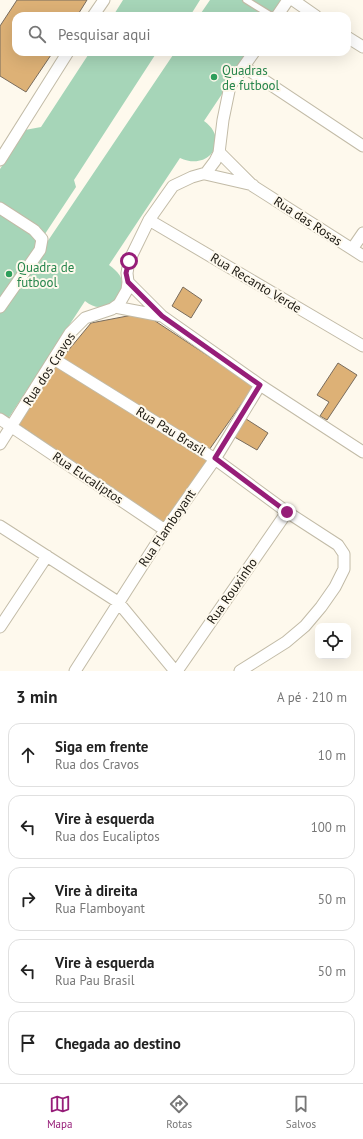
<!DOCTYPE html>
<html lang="pt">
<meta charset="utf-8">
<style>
body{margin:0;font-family:"PT Sans",sans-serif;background:#f6f6f6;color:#222}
.controls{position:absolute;right:12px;bottom:12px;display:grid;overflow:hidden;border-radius:8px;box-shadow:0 4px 16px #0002}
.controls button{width:36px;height:36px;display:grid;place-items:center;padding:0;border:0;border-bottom:1px solid #e0e0e0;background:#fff;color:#222;font:20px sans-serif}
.stop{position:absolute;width:12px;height:12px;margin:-9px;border:3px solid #961d78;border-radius:50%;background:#fff}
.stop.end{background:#961d78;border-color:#fff;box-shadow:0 1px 4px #0008}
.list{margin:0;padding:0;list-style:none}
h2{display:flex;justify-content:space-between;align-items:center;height:52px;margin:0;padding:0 16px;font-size:17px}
h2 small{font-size:13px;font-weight:400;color:#767676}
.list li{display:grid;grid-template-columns:26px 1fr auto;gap:12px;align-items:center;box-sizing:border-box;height:64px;margin:0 8px 8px;padding:0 8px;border:1px solid #e0e0e0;border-radius:12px}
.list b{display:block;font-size:15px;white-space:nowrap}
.list p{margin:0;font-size:13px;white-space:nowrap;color:#767676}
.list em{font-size:13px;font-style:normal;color:#767676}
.icon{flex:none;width:22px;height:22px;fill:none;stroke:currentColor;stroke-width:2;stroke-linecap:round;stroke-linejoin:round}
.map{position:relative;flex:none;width:363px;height:671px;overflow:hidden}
.search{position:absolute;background:#fff;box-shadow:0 4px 16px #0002;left:12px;right:12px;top:12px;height:44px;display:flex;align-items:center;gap:10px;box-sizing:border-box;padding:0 14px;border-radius:12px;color:#767676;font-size:15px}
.sheet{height:412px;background:#fff}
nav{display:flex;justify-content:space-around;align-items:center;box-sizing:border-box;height:56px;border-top:1px solid #e0e0e0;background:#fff;font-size:11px;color:#767676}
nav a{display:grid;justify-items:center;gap:2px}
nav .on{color:#961d78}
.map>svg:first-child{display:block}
</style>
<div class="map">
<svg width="363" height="671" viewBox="0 0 363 671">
<rect width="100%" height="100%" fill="#fef9ed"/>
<path fill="#a6d5b8" d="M123,0H200L190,16H113Z
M210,0H284L274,16H199Z
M90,52H157L74,180L76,187L0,302V169L25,130L41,127Z
M175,52H250L204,121C230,139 210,172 180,158L109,265C125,277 124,282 118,300C106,307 97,311 85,301L6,422L0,418V312Z"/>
<path fill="#ddb176" stroke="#796c5d" d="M17,0H87L77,16H16V52H53L26,92L0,76V26Z
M183,287L202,300L191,318L172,306Z
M143,313L254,386L209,450L62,358L91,323Z
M59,361L209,460L167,526L18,424Z
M338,363L357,375L327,420L320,416L329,402L317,395Z
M243,417L268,433L257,450L231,435Z"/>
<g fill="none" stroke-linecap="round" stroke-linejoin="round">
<defs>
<path id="service" d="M246,0L272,16"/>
<path id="minor" d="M293,0L316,16
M93,16L104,0
M277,16L288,0
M347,37L363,47
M244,67L363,146
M219,152L253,186L363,256
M0,160L68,52
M205,174L253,185
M0,208L34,230L42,239L40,250L0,307
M149,220L363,346
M352,249L363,233
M128,282L162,316L260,385L363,452
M115,307L162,316
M54,359L215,459L287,512L338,545L344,554V569L335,587L321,607L305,626L286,642L240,671
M0,419L165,530
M0,444L70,333L85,318L112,309L119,304L127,290L128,282L127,273L129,261L149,220L173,186L192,177L206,173L215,161L219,153L223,120L230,86L254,52
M0,526L118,602L175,671
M0,627L47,556
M75,671L165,530L215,459L260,385
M177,671L287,512"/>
</defs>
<use href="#service" stroke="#c2bba7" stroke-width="8"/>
<use href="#minor" stroke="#c2bba7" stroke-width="13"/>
<use href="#service" stroke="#fff" stroke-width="5.5"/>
<use href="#minor" stroke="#fff" stroke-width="11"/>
</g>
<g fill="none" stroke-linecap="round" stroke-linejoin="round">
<path stroke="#961d78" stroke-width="5" d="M129,261L126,273L128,282L162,316L260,385L215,458L287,512"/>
</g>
<g fill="#2e9e5b" stroke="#fef9ed" stroke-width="1.5">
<circle cx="214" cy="77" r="4"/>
<circle cx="9" cy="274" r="4"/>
</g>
<g text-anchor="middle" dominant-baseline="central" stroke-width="4" stroke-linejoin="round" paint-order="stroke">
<g font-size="13" fill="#27864d" stroke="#fef9ed" text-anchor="start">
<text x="222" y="70">Quadras<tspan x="222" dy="15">de futbool</tspan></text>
<text x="17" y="267">Quadra de<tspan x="17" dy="15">futbool</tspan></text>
</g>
<g font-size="13" fill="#1b1811" stroke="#fef9ed">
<text transform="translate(308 221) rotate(33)">Rua das Rosas</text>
<text transform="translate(256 283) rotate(31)">Rua Recanto Verde</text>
<text transform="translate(49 369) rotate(-57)">Rua dos Cravos</text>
<text transform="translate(171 431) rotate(32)">Rua Pau Brasil</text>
<text transform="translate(88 478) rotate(34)">Rua Eucaliptos</text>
<text transform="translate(167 528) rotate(-56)">Rua Flamboyant</text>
<text transform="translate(232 591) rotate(-55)">Rua Rouxinho</text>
</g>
</g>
</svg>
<div class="controls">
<button><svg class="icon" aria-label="locate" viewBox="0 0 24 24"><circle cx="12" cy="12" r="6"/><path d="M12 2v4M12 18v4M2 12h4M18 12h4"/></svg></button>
</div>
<div class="stop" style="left:129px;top:261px"></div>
<div class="stop end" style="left:287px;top:512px"></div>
<div class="search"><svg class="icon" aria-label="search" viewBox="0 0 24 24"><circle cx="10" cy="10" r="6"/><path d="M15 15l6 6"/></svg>Pesquisar aqui</div>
</div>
<section class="sheet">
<h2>3 min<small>A pé · 210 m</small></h2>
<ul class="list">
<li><svg class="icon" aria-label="ahead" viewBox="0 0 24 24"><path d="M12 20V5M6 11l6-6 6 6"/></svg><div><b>Siga em frente</b><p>Rua dos Cravos</p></div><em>10 m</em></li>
<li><svg class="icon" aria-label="left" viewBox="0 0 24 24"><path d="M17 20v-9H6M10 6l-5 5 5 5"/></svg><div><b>Vire à esquerda</b><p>Rua dos Eucaliptos</p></div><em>100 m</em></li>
<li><svg class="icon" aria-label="right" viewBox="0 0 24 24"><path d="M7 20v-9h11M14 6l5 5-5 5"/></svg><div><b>Vire à direita</b><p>Rua Flamboyant</p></div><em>50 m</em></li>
<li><svg class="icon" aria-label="left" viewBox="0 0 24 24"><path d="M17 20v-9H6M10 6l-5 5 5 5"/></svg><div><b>Vire à esquerda</b><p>Rua Pau Brasil</p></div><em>50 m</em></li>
<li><svg class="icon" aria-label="arrive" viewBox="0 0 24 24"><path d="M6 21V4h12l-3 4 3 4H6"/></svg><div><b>Chegada ao destino</b></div></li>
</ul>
</section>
<nav>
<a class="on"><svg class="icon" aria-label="map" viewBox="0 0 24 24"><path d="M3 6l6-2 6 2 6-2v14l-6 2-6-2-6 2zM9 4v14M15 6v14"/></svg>Mapa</a>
<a><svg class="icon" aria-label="directions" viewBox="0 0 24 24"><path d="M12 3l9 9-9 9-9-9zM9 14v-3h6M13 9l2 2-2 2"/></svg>Rotas</a>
<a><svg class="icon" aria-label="saved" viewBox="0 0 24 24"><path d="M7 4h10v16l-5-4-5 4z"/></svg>Salvos</a>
</nav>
